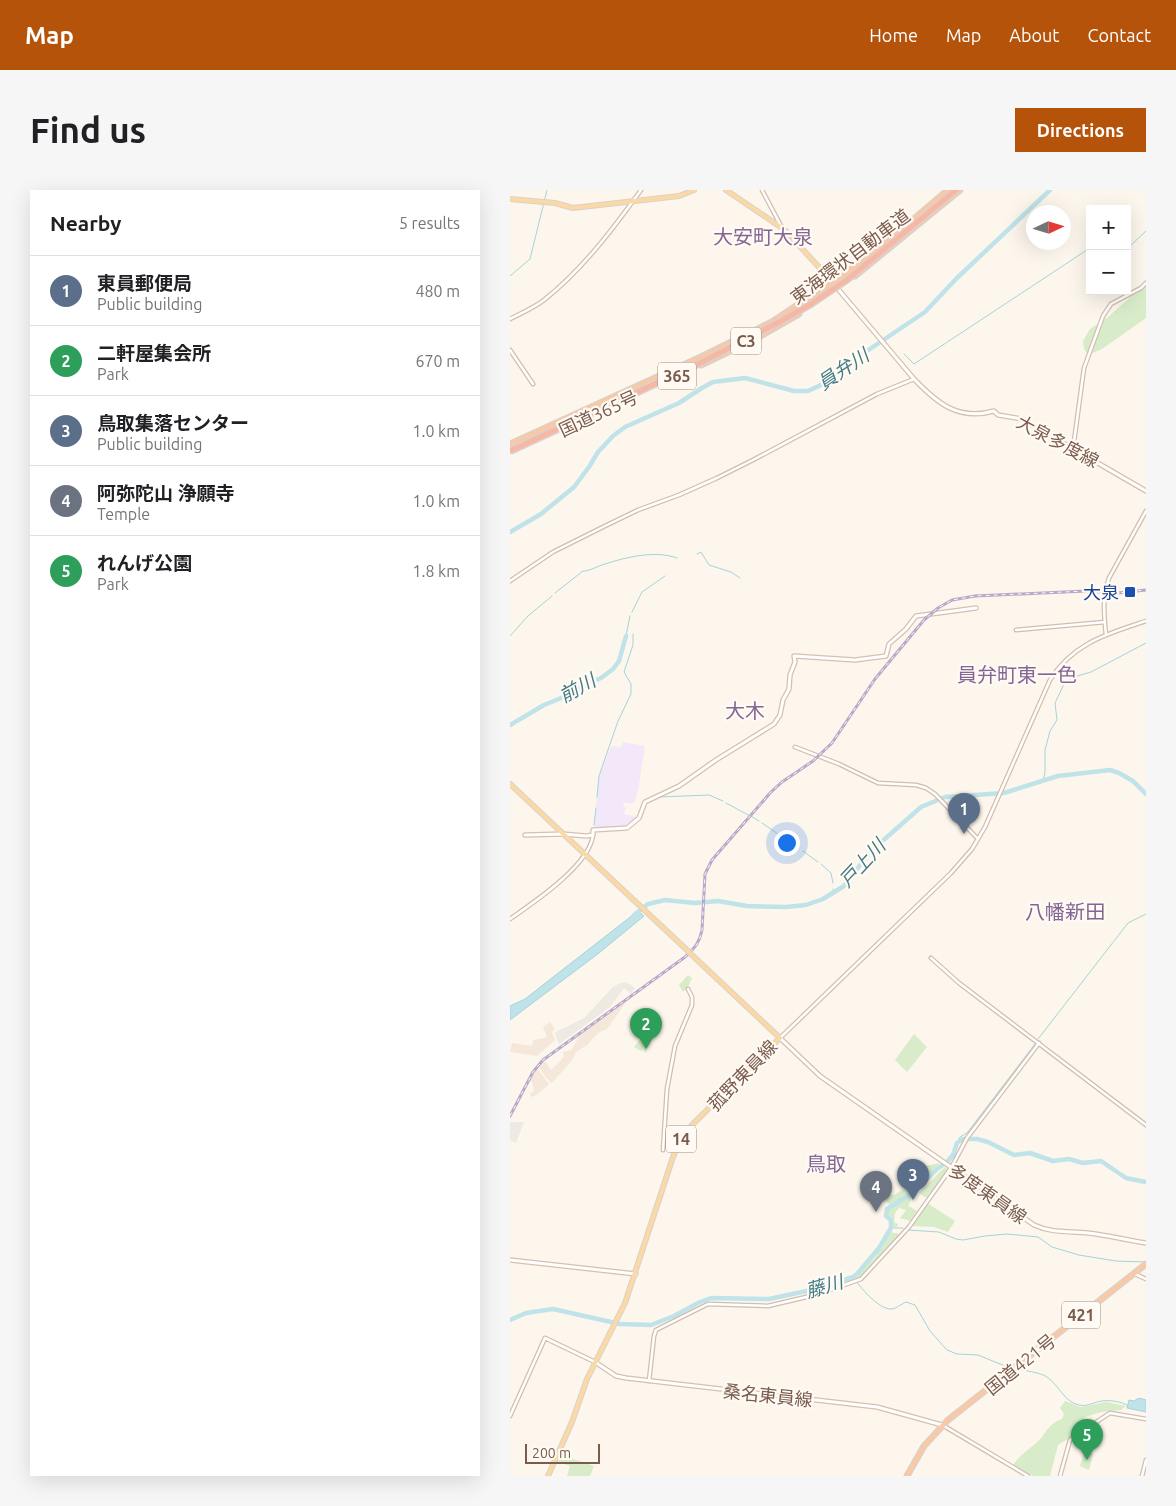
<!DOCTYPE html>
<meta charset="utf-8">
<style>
body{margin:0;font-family:Ubuntu,"Noto Sans JP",sans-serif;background:#f6f6f6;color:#202124}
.controls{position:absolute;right:15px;top:15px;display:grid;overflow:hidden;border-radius:0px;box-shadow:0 5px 20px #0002}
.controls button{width:45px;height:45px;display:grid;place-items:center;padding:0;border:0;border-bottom:1px solid #e0e0e0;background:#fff;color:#202124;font:25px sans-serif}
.compass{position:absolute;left:516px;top:15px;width:45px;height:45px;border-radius:50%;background:#fff;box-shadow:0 5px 20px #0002;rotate:86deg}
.scale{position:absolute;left:15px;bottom:12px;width:75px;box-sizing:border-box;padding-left:5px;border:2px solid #7a5c4d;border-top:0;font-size:14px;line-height:18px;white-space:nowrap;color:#7a5c4d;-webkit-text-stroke:4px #fffaf3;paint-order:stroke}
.you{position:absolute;left:276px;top:652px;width:18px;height:18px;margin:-12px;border:4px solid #fff;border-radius:50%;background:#1a73e8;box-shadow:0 0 0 8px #1a73e833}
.badge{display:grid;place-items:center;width:32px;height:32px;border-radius:50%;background:#b45309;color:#fff;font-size:16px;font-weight:700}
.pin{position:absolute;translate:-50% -41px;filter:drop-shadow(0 1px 2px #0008)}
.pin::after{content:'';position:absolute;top:26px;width:18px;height:15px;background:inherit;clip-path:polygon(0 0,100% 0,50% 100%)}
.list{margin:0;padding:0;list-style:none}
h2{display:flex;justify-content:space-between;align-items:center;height:65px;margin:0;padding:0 20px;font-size:21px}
h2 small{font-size:16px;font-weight:400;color:#757577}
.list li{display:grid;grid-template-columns:32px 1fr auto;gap:15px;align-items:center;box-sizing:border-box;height:70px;padding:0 20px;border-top:1px solid #e0e0e0}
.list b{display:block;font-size:19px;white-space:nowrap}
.list p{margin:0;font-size:16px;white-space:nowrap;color:#757577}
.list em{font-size:16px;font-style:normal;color:#757577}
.map{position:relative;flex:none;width:636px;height:1286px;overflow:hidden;border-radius:0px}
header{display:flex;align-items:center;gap:30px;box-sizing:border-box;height:70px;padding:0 25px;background:#b45309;color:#fff}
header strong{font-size:24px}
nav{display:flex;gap:28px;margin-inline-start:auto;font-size:18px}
.intro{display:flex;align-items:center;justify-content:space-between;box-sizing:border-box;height:120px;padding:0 30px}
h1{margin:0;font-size:35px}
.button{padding:12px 22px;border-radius:0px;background:#b45309;color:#fff;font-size:18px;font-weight:700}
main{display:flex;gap:30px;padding:0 30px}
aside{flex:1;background:#fff;border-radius:0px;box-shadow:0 5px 20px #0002}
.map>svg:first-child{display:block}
</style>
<header>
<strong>Map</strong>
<nav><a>Home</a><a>Map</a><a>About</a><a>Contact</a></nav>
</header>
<div class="intro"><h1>Find us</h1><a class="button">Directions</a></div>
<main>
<aside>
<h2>Nearby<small>5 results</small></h2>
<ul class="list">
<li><span class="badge" style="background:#5c6f8a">1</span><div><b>東員郵便局</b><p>Public building</p></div><em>480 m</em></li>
<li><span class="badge" style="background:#2e9e5b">2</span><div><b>二軒屋集会所</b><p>Park</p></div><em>670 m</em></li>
<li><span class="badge" style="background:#5c6f8a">3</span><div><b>鳥取集落センター</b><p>Public building</p></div><em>1.0 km</em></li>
<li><span class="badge" style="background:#6b7280">4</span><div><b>阿弥陀山 浄願寺</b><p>Temple</p></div><em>1.0 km</em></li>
<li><span class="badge" style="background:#2e9e5b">5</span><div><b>れんげ公園</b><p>Park</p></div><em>1.8 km</em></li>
</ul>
</aside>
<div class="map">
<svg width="636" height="1286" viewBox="0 0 636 1286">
<rect width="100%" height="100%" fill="#fdf6ec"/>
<path fill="#f5e8da" d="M116,812L97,839L88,843L77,855L66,862L62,870L42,893L37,889L29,877L35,871L41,880L54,867L53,862L61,860L70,845Z
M40,832L45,839L42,842L45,850L27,866L0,862L2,853L22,856L23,850L37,847L33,837Z
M27,878L39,894L27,905L21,907L20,904L24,901L22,892L19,891Z"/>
<path fill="#efe9e4" d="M116,792L125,798L121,804L114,798L100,817L49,854L45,844L46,842L74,828L103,797L110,793Z
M0,932H14L6,953L0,950Z"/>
<path fill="#f3e8fa" d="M113,552L135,556L128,601L124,613H114L113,617H116L114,624L127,627L114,637H86L84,636L89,586L100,558L103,556L110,558Z"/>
<path fill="#d8ecc9" d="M636,93V128L592,159L578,165L574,159L573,151L580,139L598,127Z
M178,785L182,788L178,797L173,802L169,795Z
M404,844L417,857L397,882L385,870Z
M134,845L142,849L136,862L133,860V858L131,861L124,857Z
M430,973L406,1000L381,1016L376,1011L378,1004L384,1005L402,994L404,988L415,976Z
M435,977L439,980L416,1008L409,1003Z
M402,1005L397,1020L389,1018L385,1023L384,1032L388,1034L387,1037H382L381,1029L376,1021Z
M417,1013L445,1031L438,1042L424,1037L401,1036Z
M399,1016L407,1021L400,1031L390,1028Z
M381,1042L390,1044C380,1056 361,1084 347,1089L346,1087L364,1068Z
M555,1211L571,1217L596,1212L616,1216L611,1220L591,1222L575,1227L570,1234L566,1244L548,1255L540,1286H523L503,1275C512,1262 524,1257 532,1247C538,1238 541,1233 552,1229L554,1224L550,1218Z
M575,1261L583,1264L579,1280L570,1276Z
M49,1264L84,1276L80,1286H57L60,1276L46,1271Z"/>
<path fill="#bfe3e8" stroke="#a5d3da" d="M128,721L134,726L89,763L0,830V816L15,809Z
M629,1208L636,1210V1222L617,1218L619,1210L624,1211Z"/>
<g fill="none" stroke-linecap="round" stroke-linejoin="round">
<path stroke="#a5d3da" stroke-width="1" d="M617,56L619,57L636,41
M0,86L20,69L37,0
M394,164L404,174L580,58
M187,364L191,362L199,375L221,382L230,388
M45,403L73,381C81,381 87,376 95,374C117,367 145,360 167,368
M122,422L132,402L155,386
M0,446L18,426L42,406
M116,446L120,426
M533,590L535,583V560L540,541L547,530L545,513L555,492L564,487L581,482L636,453
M87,607L89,586L108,531L121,504V494L114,482L123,455V444
M149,607L199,605L213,611
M216,613L240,626
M241,626L249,631
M252,633L281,653
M84,635L86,618
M293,661L308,672
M311,674L321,683L323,693
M323,699L324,703
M528,849L618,733L636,724
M447,953L450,947L457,943L525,854
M381,1038H393
M397,1040L429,1042L446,1049L453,1050L475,1046L497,1044L528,1047L542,1057L569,1065L606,1071L635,1072
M343,1087C350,1097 368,1119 381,1119C386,1119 391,1114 396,1112L405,1115L420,1141L437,1160L447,1164L468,1165L500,1178
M507,1179C516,1181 529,1182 537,1187C549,1195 554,1212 569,1215C577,1217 584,1212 592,1211C599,1210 612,1211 618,1216"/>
<path stroke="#bfe3e8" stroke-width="4.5" d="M0,342L31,324L64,297L79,277L88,262L103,246L115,237L169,213L192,198L203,192L235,188L284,201H298L311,195L354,163L415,122L446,89L540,0
M0,535L34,515L61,504L77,494L91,488L103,479L109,471L116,446
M124,725L138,714L155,710L185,713L208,711L237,716L276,717L296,715L313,709L334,696L360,662L411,617L435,607L494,603L548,586L600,580L609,583L623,591L636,604
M0,1130L16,1123L43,1119L110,1134L141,1135L164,1126L190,1112L201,1108L259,1109L306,1099L343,1087L347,1084L369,1058L381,1038V1030L376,1026L377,1019L404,1002L427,979L437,972L443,965L447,953L453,949H467L478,952L504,965L520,963L543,971L559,969L573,973L591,971L616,988L636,992"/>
<defs>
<path id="tertiary" d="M252,0L271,36
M0,129C11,123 24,118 34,110C72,80 103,39 131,0
M0,160L23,194
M563,259L574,178L593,126L601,114L631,98L636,93
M0,391L43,362L95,336L128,320L169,305L207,288L243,270L367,204L404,189
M506,440L595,432
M596,445C594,425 592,408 599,388L636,321
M285,557L329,574L368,593L406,595L416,598L425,604L468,649
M0,729C23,713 80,675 83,645
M421,768L449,793L636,935
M270,848L441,683L462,659L475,637L540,490C563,453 597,444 636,431
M153,960L157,899L165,856L182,815V807L178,799
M625,1084L636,1089
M139,1191L144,1146L146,1140L198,1114L258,1116L309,1104L351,1089L399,1037L441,978L457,948L529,853
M0,1226L35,1148L85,1172
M434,1236L518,1286
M550,1286L560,1250L562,1248L600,1223L636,1229
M632,1286L636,1270"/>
<path id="secondary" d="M328,99L404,189C427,213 448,231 484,221L488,225L512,229L636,301
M15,645L53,644L76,646L83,645V640L117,638L129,628L135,612L169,596L206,570L264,534L270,525L273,510L279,499L280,485L285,472L284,466L345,470L376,466L379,454L396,439L406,426L466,418
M270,848L310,886L524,1035C541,1043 559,1041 578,1043C597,1045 616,1050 636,1053
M0,1070L126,1084
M85,1172L106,1186L116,1188L367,1217L432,1235"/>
<path id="primary" d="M216,0L275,40L328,98
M0,9L45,13L63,18L169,6L184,0
M0,594L178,761
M38,1286L62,1232L77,1189L115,1113L163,967L170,950L183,934L270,848L184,767"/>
<path id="trunk" d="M345,86L450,0
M191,175L247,148L289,124
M0,254L191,167L262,132L336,83L372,56L438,0
M397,1286L414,1256L438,1230L636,1074"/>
</defs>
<use href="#tertiary" stroke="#d1beb0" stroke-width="5"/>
<use href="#secondary" stroke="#d6c0b0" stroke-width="5.5"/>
<use href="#primary" stroke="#dad1cd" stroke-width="6"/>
<use href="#trunk" stroke="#dad1cd" stroke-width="7"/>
<use href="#tertiary" stroke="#fff" stroke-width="2.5"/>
<use href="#secondary" stroke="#fff" stroke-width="3"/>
<use href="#primary" stroke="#fbd9a5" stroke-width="4"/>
<use href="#trunk" stroke="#f9c8a4" stroke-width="4.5"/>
<defs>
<path id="rail" d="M0,926L23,882L33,870L175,767C184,760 190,752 192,740L195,684L202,670L261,602L272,592L303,571L322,553L365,489L414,430L428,418L442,410L465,406L576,401L608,403L636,400"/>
</defs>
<use href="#rail" stroke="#b9a8c9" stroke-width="3"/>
<use href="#rail" stroke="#fffaf3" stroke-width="1" stroke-dasharray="4" stroke-linecap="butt"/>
<defs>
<path id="primary-bridge" d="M178,761L184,767"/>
<path id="motorway-bridge" d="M0,261L190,173L273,130L301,114L338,89L446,0"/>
</defs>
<use href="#primary-bridge" stroke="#dad1cd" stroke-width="6" stroke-linecap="butt"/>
<use href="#motorway-bridge" stroke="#dad1cd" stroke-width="8" stroke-linecap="butt"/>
<use href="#primary-bridge" stroke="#fbd9a5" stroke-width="4"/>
<use href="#motorway-bridge" stroke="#f7b7a3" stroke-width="5"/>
</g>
<rect fill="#1a4fb4" stroke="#fffaf3" stroke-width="2" x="614" y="396" width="12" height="12" rx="2.5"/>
<g text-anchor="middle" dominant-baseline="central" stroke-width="4.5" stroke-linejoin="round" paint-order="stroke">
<g fill="#fffaf3" stroke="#a28b7f" stroke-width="1">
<rect x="221" y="137.5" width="30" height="27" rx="4"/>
<rect x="148" y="172.5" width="38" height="27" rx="4"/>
<rect x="156" y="935.5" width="30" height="27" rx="4"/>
<rect x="552" y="1111.5" width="38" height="27" rx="4"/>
</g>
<g font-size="16" font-weight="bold" fill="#7a5c4d">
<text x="236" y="151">C3</text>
<text x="167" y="186">365</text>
<text x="171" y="949">14</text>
<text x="571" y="1125">421</text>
</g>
<g font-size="18" fill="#7a5c4d" stroke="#fffaf3">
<text transform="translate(340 66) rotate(-37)">東海環状自動車道</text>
<text transform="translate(88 223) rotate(-25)">国道365号</text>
<text transform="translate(548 251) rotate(28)">大泉多度線</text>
<text transform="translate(232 885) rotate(-46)">菰野東員線</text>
<text transform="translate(478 1003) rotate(35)">多度東員線</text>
<text transform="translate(510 1174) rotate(-39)">国道421号</text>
<text transform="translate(258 1205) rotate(6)">桑名東員線</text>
</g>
<g font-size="18" fill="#164399" stroke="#fffaf3" text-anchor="end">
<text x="609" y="402">大泉</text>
</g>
<g font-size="19" font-style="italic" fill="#437c86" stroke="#fffaf3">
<text transform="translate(333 179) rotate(-34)">員弁川</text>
<text transform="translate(67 498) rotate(-29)">前川</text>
<text transform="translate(352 673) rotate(-47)">戸上川</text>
<text transform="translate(314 1096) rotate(-16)">藤川</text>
</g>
<g font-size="20" fill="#846695" stroke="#fffaf3">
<text x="253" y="46">大安町大泉</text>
<text x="507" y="484">員弁町東一色</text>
<text x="235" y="520">大木</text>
<text x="555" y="721">八幡新田</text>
<text x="316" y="973">鳥取</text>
</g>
</g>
</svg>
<div class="controls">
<button>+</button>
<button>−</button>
</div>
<svg class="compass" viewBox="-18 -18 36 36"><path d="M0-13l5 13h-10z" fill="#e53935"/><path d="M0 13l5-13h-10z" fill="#757577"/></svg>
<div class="scale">200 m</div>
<div class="you"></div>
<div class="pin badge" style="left:454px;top:644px;background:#5c6f8a">1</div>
<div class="pin badge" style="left:136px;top:859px;background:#2e9e5b">2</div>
<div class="pin badge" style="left:403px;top:1010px;background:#5c6f8a">3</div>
<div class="pin badge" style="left:366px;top:1022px;background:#6b7280">4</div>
<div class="pin badge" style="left:577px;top:1270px;background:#2e9e5b">5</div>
</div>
</main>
